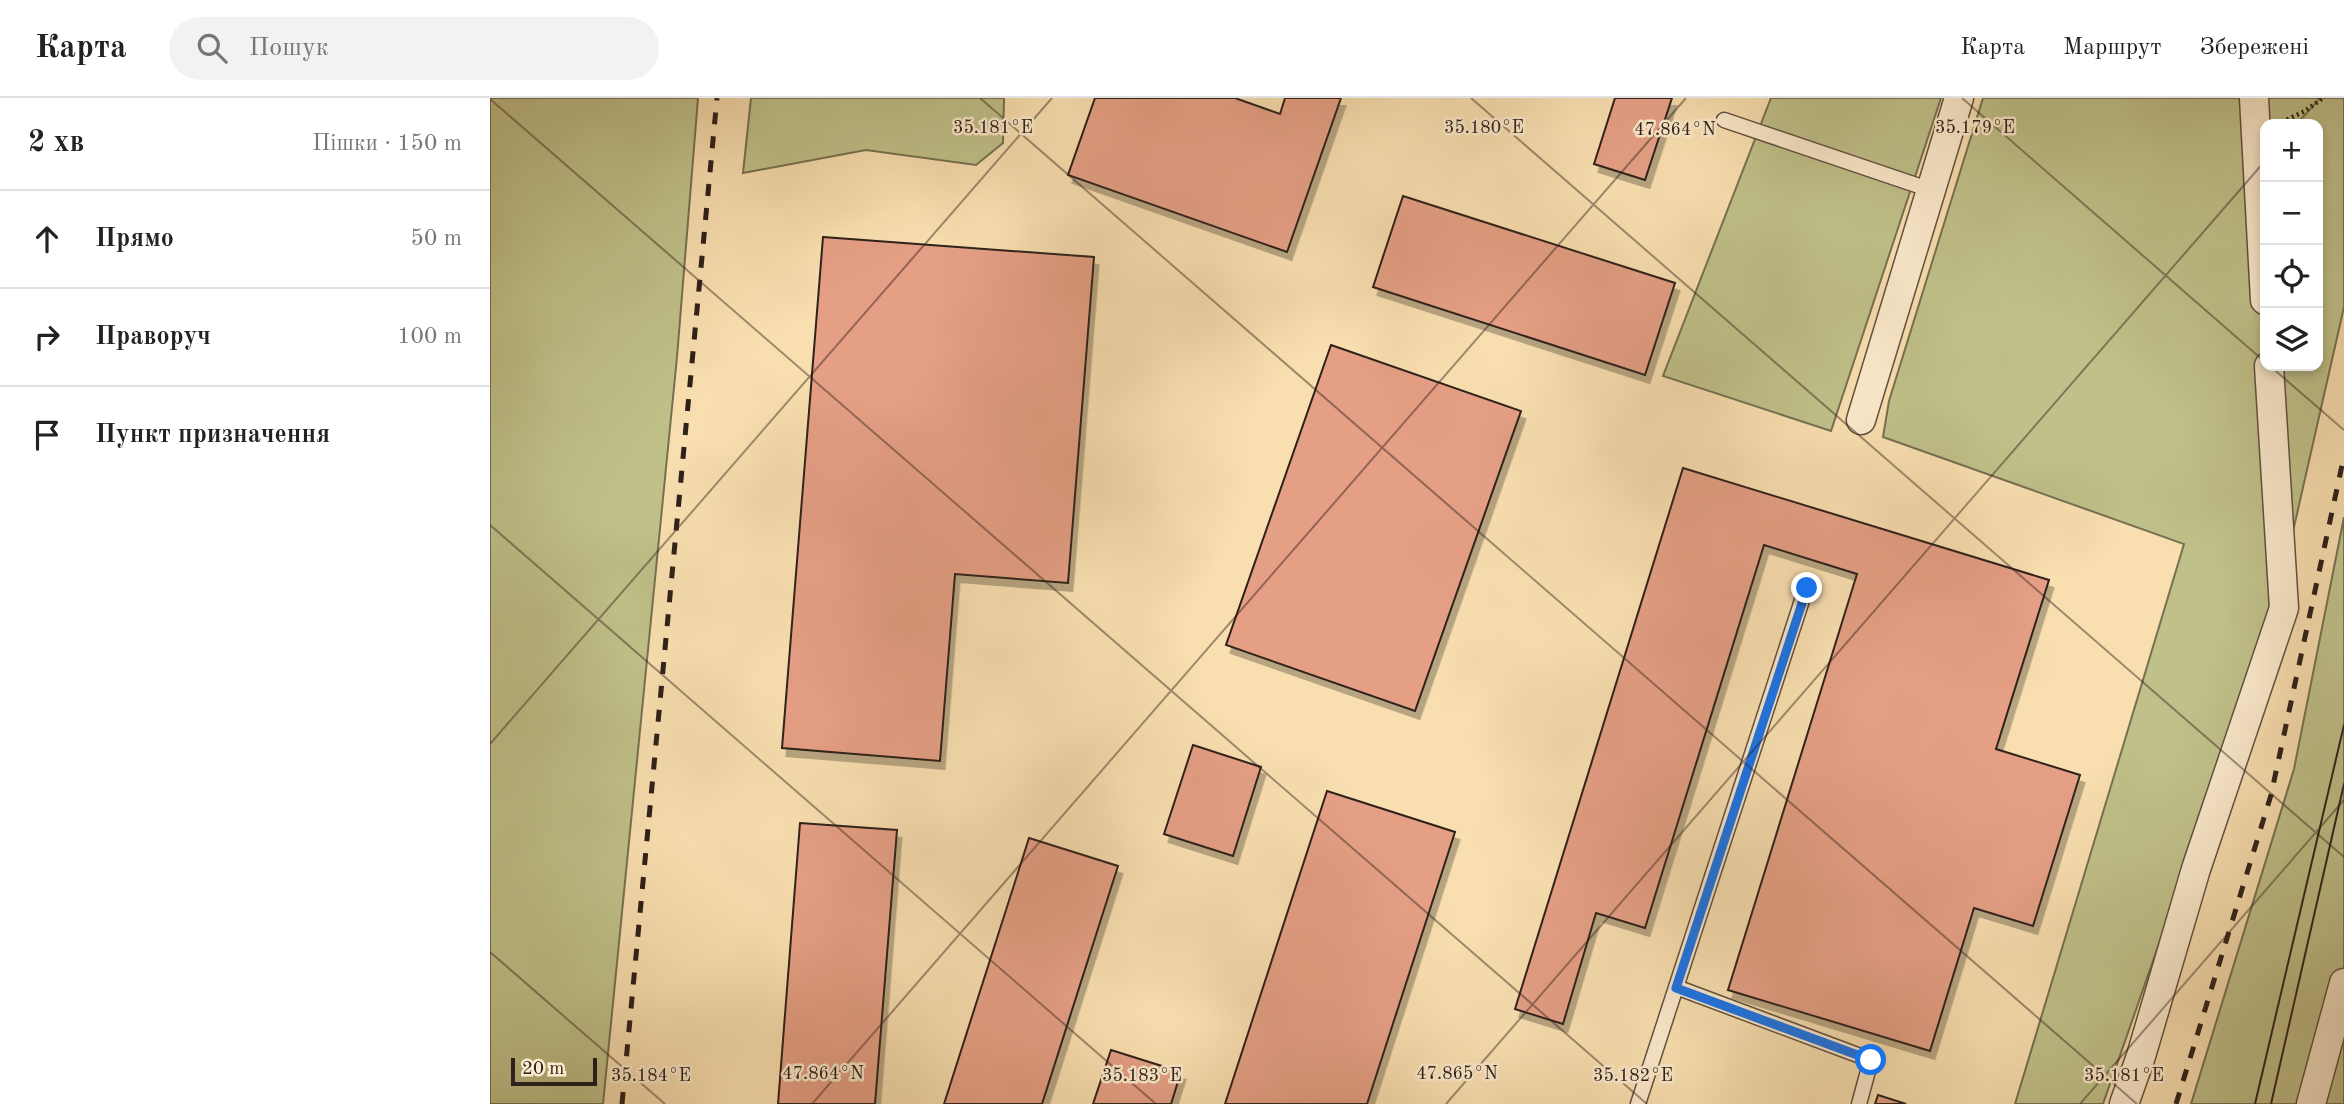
<!DOCTYPE html>
<html lang="uk">
<meta charset="utf-8">
<style>
body{margin:0;font-family:"Old Standard TT",serif;background:#f2f2f2;color:#222}
.controls{position:absolute;right:21px;top:21px;display:grid;overflow:hidden;border-radius:14px;box-shadow:0 4px 10px #0003}
.controls button{width:63px;height:63px;display:grid;place-items:center;padding:0;border:0;border-bottom:2px solid #e0e0e0;background:#fff;color:#222;font:35px sans-serif}
.scale{position:absolute;left:21px;bottom:18px;width:86px;box-sizing:border-box;padding-left:7px;border:4px solid #2e201a;border-top:0;font-size:19px;line-height:24px;white-space:nowrap;color:#2e201a;-webkit-text-stroke:5px #fbeacc;paint-order:stroke}
.stop{position:absolute;width:21px;height:21px;margin:-16px;border:5px solid #1a73e8;border-radius:50%;background:#fff}
.stop.end{background:#1a73e8;border-color:#fff;box-shadow:0 2px 7px #0008}
.list{margin:0;padding:0;list-style:none}
h2{display:flex;justify-content:space-between;align-items:center;height:91px;margin:0;padding:0 28px;font-size:30px}
h2 small{font-size:23px;font-weight:400;color:#767676}
.list li{display:grid;grid-template-columns:46px 1fr auto;gap:21px;align-items:center;box-sizing:border-box;height:98px;padding:0 28px;border-top:2px solid #e0e0e0}
.list b{display:block;font-size:26px;white-space:nowrap}
.list em{font-size:23px;font-style:normal;color:#767676}
.icon{flex:none;width:38px;height:38px;fill:none;stroke:currentColor;stroke-width:2;stroke-linecap:round;stroke-linejoin:round}
.map{position:relative;flex:none;width:1854px;height:1006px;overflow:hidden}
header{display:flex;align-items:center;gap:42px;box-sizing:border-box;height:98px;padding:0 35px;background:#fff;border-bottom:2px solid #e0e0e0}
header strong{font-size:33px}
nav{display:flex;gap:38px;margin-inline-start:auto;font-size:24px}
.search{width:490px;height:63px;background:#f2f2f2;display:flex;align-items:center;gap:18px;box-sizing:border-box;padding:0 24px;border-radius:38px;color:#767676;font-size:26px}
main{display:flex}
aside{flex:1;background:#fff}
.map>svg:first-child{display:block}
</style>
<header>
<strong>Карта</strong>
<div class="search"><svg class="icon" aria-label="search" viewBox="0 0 24 24"><circle cx="10" cy="10" r="6"/><path d="M15 15l6 6"/></svg>Пошук</div>
<nav><a>Карта</a><a>Маршрут</a><a>Збережені</a></nav>
</header>
<main>
<aside>
<h2>2 хв<small>Пішки · 150 m</small></h2>
<ul class="list">
<li><svg class="icon" aria-label="ahead" viewBox="0 0 24 24"><path d="M12 20V5M6 11l6-6 6 6"/></svg><div><b>Прямо</b></div><em>50 m</em></li>
<li><svg class="icon" aria-label="right" viewBox="0 0 24 24"><path d="M7 20v-9h11M14 6l5 5-5 5"/></svg><div><b>Праворуч</b></div><em>100 m</em></li>
<li><svg class="icon" aria-label="arrive" viewBox="0 0 24 24"><path d="M6 21V4h12l-3 4 3 4H6"/></svg><div><b>Пункт призначення</b></div></li>
</ul>
</aside>
<div class="map">
<svg width="1854" height="1006" viewBox="0 0 1854 1006">
<defs>
<filter id="shadow"><feDropShadow dx="4.5" dy="8" stdDeviation="0" flood-color="#0004"/></filter>
</defs>
<rect width="100%" height="100%" fill="#f9dfb0"/>
<filter id="stains"><feTurbulence type="fractalNoise" baseFrequency=".00286" numOctaves="4"/><feColorMatrix values="0 0 0 0 .2 0 0 0 0 .09 0 0 0 0 .02 0 0 0 .5 -.17"/></filter>
<radialGradient id="worn" r=".72"><stop offset=".6" stop-color="#630" stop-opacity="0"/><stop offset="1" stop-color="#630" stop-opacity=".3"/></radialGradient>
<path fill="#c0c18a" stroke="#777052" stroke-width="2" fill-rule="evenodd" d="M0,0H208L187,259L113,1006H0Z
M261,0H514L513,45L486,67L376,52L253,75Z
M1281,0H1451L1341,333L1173,278Z
M1493,0H1854V209L1784,517L1613,1006H1525L1694,446L1393,339L1399,303ZM1775,26H1828V268H1775Z
M1854,419V1006H1701L1804,671Z"/>
<path fill="#e59f85" stroke="#2e201a" stroke-width="2" filter="url(#shadow)" d="M605,0H745L790,16L795,0H851L797,154L578,77Z
M1125,0H1182L1155,82L1104,66Z
M913,98L1185,185L1155,277L883,189Z
M333,139L604,159L578,485L465,476L450,663L292,650Z
M841,247L1031,313L925,613L736,547Z
M1193,370L1559,482L1506,651L1590,677L1543,828L1484,810L1440,953L1238,892L1367,476L1274,447L1155,830L1106,815L1073,926L1025,911Z
M703,647L771,669L743,758L674,736Z
M837,693L965,734L877,1006H735Z
M310,725L407,732L385,1006H288Z
M539,740L628,768L552,1006H454Z
M621,952L691,974L681,1006H603Z
M1388,997L1416,1006H1385Z"/>
<g fill="none" stroke-linecap="round" stroke-linejoin="round">
<defs>
<path id="lane" d="M1234,22L1441,92
M1186,889L1381,962L1369,1006
M1148,1006L1316,490"/>
<path id="street" d="M1764,0L1775,202
M1371,322L1469,0
M1634,1006L1651,958L1706,771L1794,510L1779,268
M1821,1006L1854,885"/>
</defs>
<use href="#lane" stroke="#615040" stroke-width="17"/>
<use href="#street" stroke="#615040" stroke-width="31"/>
<path stroke="#2e201a" stroke-width="4.5" stroke-dasharray="2 3.5" stroke-linecap="butt" d="M1792,24L1815,13L1833,0"/>
<use href="#lane" stroke="#fbeacc" stroke-width="14"/>
<use href="#street" stroke="#fbeacc" stroke-width="28"/>
<path stroke="#2e201a" stroke-width="2" d="M1765,1006L1854,627
M1781,1006L1854,686"/>
<path stroke="#2e201a" stroke-width="5" stroke-dasharray="12 12" stroke-linecap="butt" d="M132,1006L227,0
M1686,1006L1781,697L1854,358"/>
</g>
<g fill="none" stroke-linecap="round" stroke-linejoin="round">
<path stroke="#1a73e8" stroke-width="9" d="M1317,490L1186,890L1381,962"/>
</g>
<path fill="none" stroke="#2e201a" stroke-width="2" stroke-opacity="0.45" d="M490,0L1647,1006M981,0L1854,759M1472,0L1775,264M0,1L1157,1006M1807,26L1830,0M1780,268L1854,332M0,427L666,1006M0,646L562,0M0,854L175,1006M322,1006L1196,0M956,1006L1775,63M1590,1006L1854,702"/>
<g font-size="18" text-anchor="middle" fill="#2e201a" stroke="#fbeacc" stroke-width="5" stroke-linejoin="round" paint-order="stroke">
<text x="503" y="35">35.181°E</text>
<text x="994" y="35">35.180°E</text>
<text x="1485" y="35">35.179°E</text>
<text x="1185" y="37">47.864°N</text>
<text x="333" y="981">47.864°N</text>
<text x="967" y="981">47.865°N</text>
<text x="161" y="983">35.184°E</text>
<text x="652" y="983">35.183°E</text>
<text x="1143" y="983">35.182°E</text>
<text x="1634" y="983">35.181°E</text>
</g>
<rect width="100%" height="100%" filter="url(#stains)"/>
<rect width="100%" height="100%" fill="url(#worn)"/>
</svg>
<div class="controls">
<button>+</button>
<button>−</button>
<button><svg class="icon" aria-label="locate" viewBox="0 0 24 24"><circle cx="12" cy="12" r="6"/><path d="M12 2v4M12 18v4M2 12h4M18 12h4"/></svg></button>
<button><svg class="icon" aria-label="layers" viewBox="0 0 24 24"><path d="M12 4l9 5-9 5-9-5zM3 14l9 5 9-5"/></svg></button>
</div>
<div class="scale">20 m</div>
<div class="stop" style="left:1381px;top:962px"></div>
<div class="stop end" style="left:1317px;top:490px"></div>
</div>
</main>
